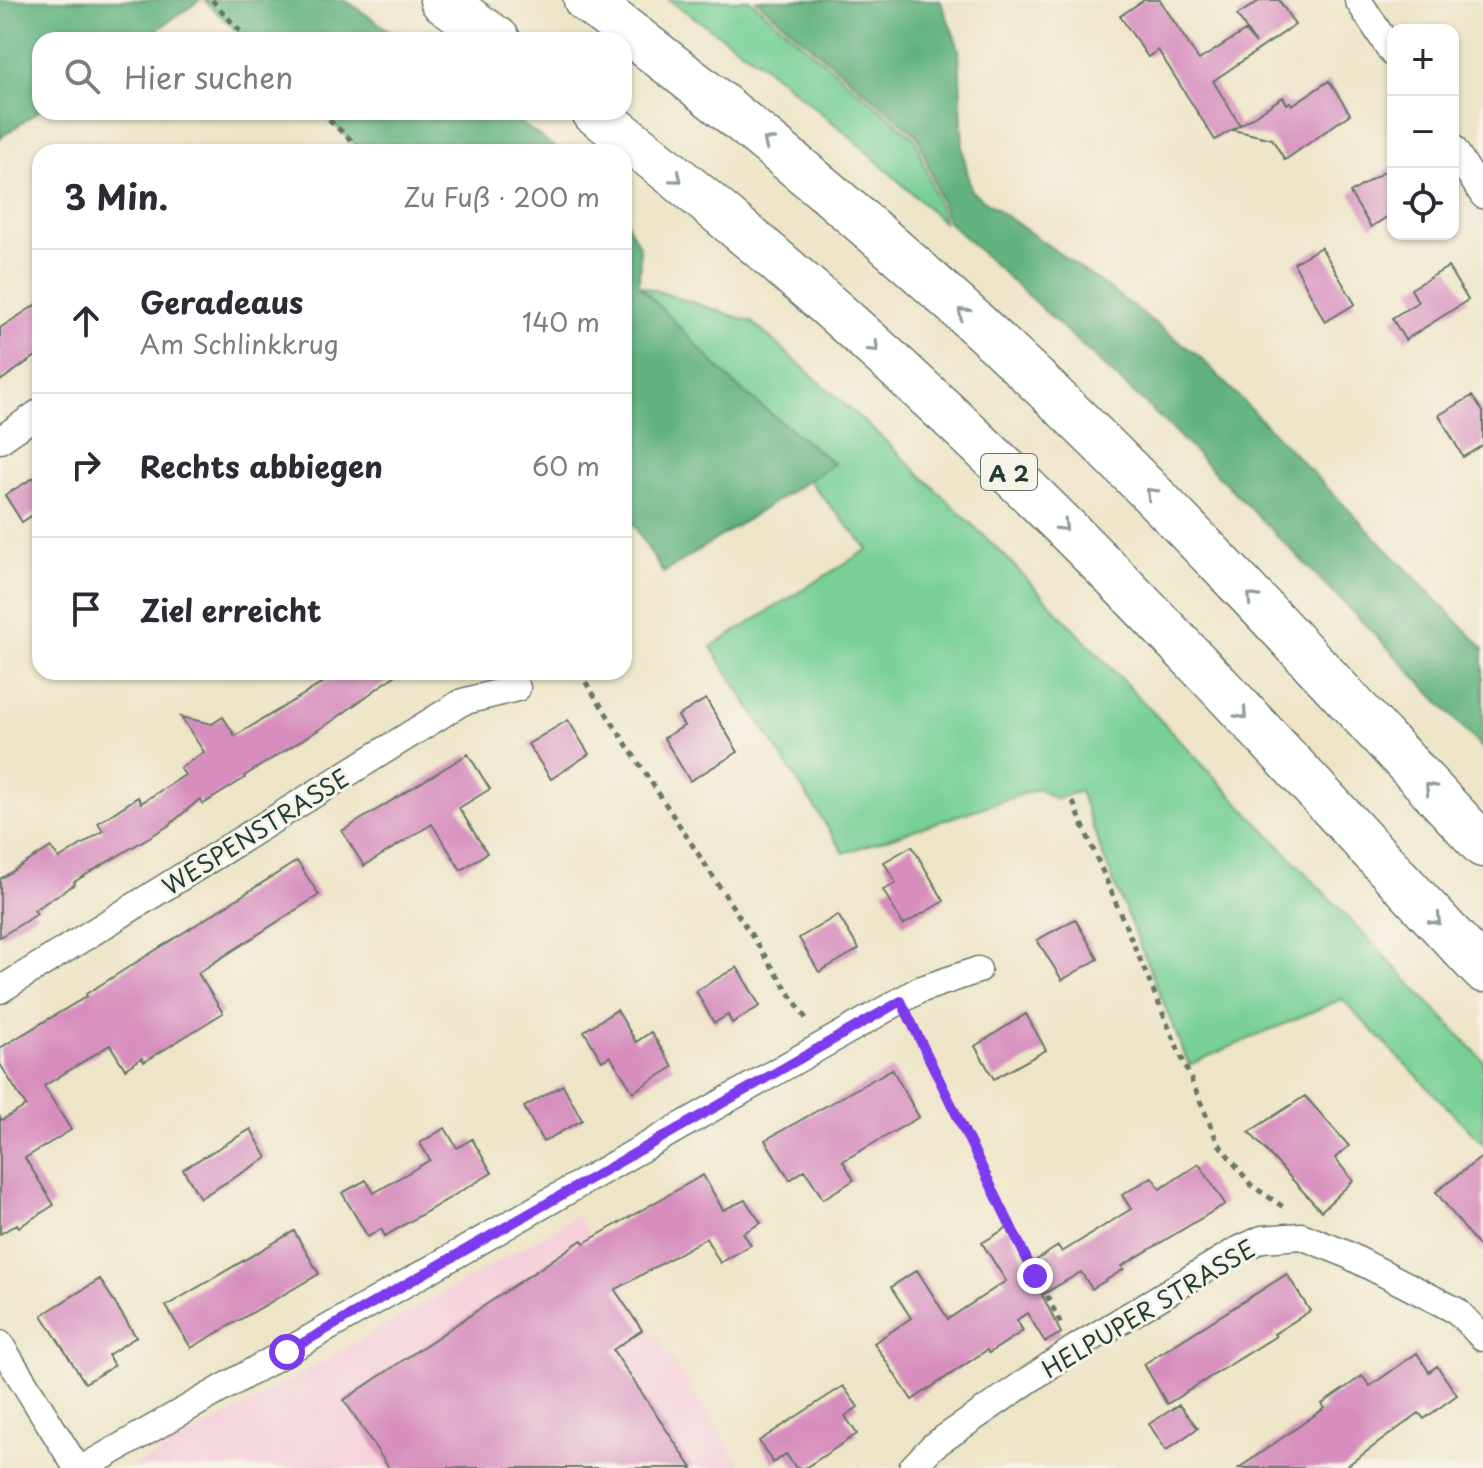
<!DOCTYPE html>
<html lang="de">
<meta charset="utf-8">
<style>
body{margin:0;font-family:"Playpen Sans",sans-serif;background:#f7f7f7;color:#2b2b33}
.controls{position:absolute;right:24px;top:24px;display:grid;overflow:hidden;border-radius:16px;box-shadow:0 2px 6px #0004}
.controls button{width:72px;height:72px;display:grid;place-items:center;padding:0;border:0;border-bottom:2px solid #e1e1e2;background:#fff;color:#2b2b33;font:40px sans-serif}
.stop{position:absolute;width:24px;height:24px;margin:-18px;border:6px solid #7c3aed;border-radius:50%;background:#fff}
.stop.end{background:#7c3aed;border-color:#fff;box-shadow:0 2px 8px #0008}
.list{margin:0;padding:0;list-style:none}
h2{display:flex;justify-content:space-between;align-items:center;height:104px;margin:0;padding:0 32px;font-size:34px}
h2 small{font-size:26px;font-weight:400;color:#7c7c81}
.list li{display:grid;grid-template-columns:52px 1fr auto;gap:24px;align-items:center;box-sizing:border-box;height:144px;padding:0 32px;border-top:2px solid #e1e1e2}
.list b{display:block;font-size:30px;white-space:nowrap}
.list p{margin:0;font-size:26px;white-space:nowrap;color:#7c7c81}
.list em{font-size:26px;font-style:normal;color:#7c7c81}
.icon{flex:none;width:44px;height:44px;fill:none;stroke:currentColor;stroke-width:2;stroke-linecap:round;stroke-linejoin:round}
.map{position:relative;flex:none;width:1483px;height:1468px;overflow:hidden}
.search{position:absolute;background:#fff;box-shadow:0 2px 6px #0004;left:32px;top:32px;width:600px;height:88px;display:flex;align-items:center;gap:20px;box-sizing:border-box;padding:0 28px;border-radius:24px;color:#7c7c81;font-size:30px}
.panel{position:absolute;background:#fff;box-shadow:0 2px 6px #0004;left:32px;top:144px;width:600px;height:536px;border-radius:24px}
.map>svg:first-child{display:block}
</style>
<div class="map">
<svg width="1483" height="1468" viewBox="0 0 1483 1468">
<rect width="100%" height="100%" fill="#f7f3e8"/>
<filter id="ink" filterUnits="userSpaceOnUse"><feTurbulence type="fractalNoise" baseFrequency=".0125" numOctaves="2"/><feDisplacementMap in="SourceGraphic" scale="16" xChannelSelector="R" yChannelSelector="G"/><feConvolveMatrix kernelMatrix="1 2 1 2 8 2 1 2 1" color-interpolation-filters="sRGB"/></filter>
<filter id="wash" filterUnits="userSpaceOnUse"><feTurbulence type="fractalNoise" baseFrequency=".006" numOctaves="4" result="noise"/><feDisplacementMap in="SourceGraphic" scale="32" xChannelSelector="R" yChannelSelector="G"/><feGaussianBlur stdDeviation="1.8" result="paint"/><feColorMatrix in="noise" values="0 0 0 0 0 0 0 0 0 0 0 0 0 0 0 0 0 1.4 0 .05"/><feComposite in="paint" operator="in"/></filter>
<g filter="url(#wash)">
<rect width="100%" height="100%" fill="#eee5c8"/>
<path fill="#f5cfda" d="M577,1216L743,1468H132L252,1402Z"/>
<path fill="#78d095" stroke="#4c8664" stroke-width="2" d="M669,0H750L915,138L944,223L852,138L759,62Z
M638,285L752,322L879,435L1002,553L1483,1060V1144L1342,999L1189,1065L1103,856L1080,791L1056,799L1038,789L844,853L711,647L868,549L808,480L834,463L737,387Z"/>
<path fill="#62b27e" stroke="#407859" stroke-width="2" d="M0,0H200L142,40H40V110L0,138Z
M204,0H345L403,40H246Z
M756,0H940L959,48L963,151L971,191L1115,293L1200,357L1483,648V749L1389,649L1167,424L947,221L918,136Z
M321,112H506L561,152H363Z
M624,217L640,248L639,285L737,387L834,464L663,573L624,509Z"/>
<g id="blocks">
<path fill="#d78ebe" d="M1144,0H1160L1199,60L1245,31L1256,44L1237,15L1261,0H1279L1295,25L1213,81L1240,125L1215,140L1158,50L1148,57L1120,16Z
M1329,81L1350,114L1285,160L1272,139L1233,130L1283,97L1287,104L1290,102L1292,105Z
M1393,166V213L1371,227L1350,193Z
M1321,247L1355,304L1325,322L1294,263Z
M1448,267L1468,300L1405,340L1392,318L1418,302L1411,289Z
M40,302V353L0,381V328Z
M1472,396L1483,412V445L1463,457L1439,415Z
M40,474V510L22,522L5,495Z
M341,672H400L331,722L244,776L245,778L203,804L200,799L168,826L74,882L75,884L34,910L37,914L0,937V879L51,847L59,859L103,831L98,823L138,797L141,803L185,775L180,768L204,752L181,717L212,724L223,717L235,736Z
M706,699L738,752L690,781L664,738L684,726L678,716Z
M568,720L589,754L551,779L528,744Z
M468,754L490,789L459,808L487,853L461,870L432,824L364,866L342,831Z
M912,846L944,901L903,925L883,890L896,883L884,862Z
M297,861L319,895L198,973L223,1013L144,1062L142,1058L125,1069L110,1045L44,1086L71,1130L25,1158L54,1205L19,1227L17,1224L0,1234V1117L2,1120L26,1106L0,1064V1048L87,996L86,994Z
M838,915L859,949L819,972L799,938Z
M1075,919L1098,959L1062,980L1037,940Z
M737,967L760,1006L732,1023L728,1015L714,1023L696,991Z
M617,1010L636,1042L651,1032L673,1067L633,1092L610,1056L602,1061L584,1031Z
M1026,1014L1046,1050L994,1079L975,1046Z
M892,1069L919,1117L843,1161L854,1180L823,1199L805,1170L790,1180L765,1140Z
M563,1085L582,1120L543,1142L524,1107Z
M1305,1096L1349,1146L1335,1158L1353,1181L1321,1211L1249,1132Z
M445,1128L457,1148L472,1139L492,1173L385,1236L381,1229L368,1237L342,1193L366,1180L374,1193L430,1160L420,1143Z
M251,1129L267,1158L200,1198L183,1169Z
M1483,1156V1252L1436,1192Z
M1199,1164L1225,1204L1122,1266L1124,1269L1092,1289L1081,1272L1042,1295L1061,1333L1045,1342L1027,1313L1017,1320L1023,1331L989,1353L987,1350L912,1400L874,1343L911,1318L891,1287L917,1270L948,1319L1006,1281L982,1243L1008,1227L1027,1266L1058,1246L1062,1252L1131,1209L1122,1195L1152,1177L1160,1189Z
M703,1175L723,1210L745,1200L761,1223L743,1233L751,1245L720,1263L706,1238L615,1290L642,1330L613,1350L692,1468H389L344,1400L582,1240L584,1243Z
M294,1231L319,1274L191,1348L166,1306Z
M1287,1274L1310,1311L1274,1334L1276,1336L1167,1404L1144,1364Z
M100,1279L136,1337L108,1355L114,1366L85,1383L42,1315Z
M1417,1353L1429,1372L1437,1366L1457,1395L1424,1419L1419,1413L1344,1468H1239L1325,1408L1322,1404L1362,1376L1370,1386Z
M843,1386L858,1407L845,1416L857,1434L805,1468H796L786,1454L773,1463L759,1441Z
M1179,1405L1198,1428L1166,1450L1149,1424Z"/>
</g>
</g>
<g filter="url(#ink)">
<use href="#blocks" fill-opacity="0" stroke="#677868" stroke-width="2"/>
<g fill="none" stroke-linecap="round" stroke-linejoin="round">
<defs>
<path id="minor" d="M1358,0L1393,54
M1453,148L1483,195
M0,440L40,412
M0,990L462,702L517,688
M0,1344L77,1468
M83,1468L919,990L978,970
M912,1468L933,1446L1074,1349L1236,1251L1262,1239L1301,1236L1344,1253L1457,1311L1483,1338"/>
<path id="motorway" d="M442,0L498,40
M586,0C760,130 926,271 1081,423C1220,559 1350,703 1483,845
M594,112C743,227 885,352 1020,483C1181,639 1330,807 1483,970"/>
</defs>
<use href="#minor" stroke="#677868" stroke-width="29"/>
<use href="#motorway" stroke="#677868" stroke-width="47"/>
<path stroke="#677868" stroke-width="5" stroke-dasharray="6 6" stroke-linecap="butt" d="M212,0L248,40
M320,112L364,152
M579,672L807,1020
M1073,802L1218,1143L1251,1185L1285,1208
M914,1027L1062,1326"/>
<use href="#minor" stroke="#fff" stroke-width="26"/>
<use href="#motorway" stroke="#fff" stroke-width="44"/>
</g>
<defs><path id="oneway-chevron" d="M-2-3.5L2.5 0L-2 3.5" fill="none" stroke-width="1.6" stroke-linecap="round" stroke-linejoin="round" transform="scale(2)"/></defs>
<g stroke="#8f9e9a">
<use href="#oneway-chevron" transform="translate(768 142) rotate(-140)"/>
<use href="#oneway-chevron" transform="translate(677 178) rotate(39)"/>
<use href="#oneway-chevron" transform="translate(963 313) rotate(-138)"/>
<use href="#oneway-chevron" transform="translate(874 347) rotate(42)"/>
<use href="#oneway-chevron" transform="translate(1151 493) rotate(-135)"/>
<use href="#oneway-chevron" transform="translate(1063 526) rotate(45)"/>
<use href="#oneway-chevron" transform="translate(1252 598) rotate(-133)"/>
<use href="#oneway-chevron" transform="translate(1242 714) rotate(47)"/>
<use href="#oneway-chevron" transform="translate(1430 788) rotate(-133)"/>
<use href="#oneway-chevron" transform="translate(1436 920) rotate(47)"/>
</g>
</g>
<g fill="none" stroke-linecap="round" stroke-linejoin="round" filter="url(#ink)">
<path stroke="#7c3aed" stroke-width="10" d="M287,1352L901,1001L1035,1276"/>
</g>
<g text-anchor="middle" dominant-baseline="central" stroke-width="6" stroke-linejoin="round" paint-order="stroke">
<rect fill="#f7f3e8" stroke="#60746a" stroke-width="2" x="981" y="454" width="56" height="36" rx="6"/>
<g font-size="22" font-weight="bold" fill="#1f3d34">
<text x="1009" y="472">A 2</text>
</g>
<g font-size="24" fill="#1f3d34" stroke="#f7f3e8">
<text transform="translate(255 831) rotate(-32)">WESPENSTRASSE</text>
<text transform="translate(1148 1308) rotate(-31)">HELPUPER STRASSE</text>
</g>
</g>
</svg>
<div class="controls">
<button>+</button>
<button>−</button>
<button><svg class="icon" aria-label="locate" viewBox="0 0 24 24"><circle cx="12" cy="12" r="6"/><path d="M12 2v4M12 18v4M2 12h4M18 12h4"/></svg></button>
</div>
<div class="stop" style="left:287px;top:1352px"></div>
<div class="stop end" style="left:1035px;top:1276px"></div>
<div class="search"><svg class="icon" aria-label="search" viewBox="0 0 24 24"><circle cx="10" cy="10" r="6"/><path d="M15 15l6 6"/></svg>Hier suchen</div>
<section class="panel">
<h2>3 Min.<small>Zu Fuß · 200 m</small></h2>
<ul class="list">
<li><svg class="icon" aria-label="ahead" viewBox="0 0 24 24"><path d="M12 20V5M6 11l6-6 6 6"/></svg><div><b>Geradeaus</b><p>Am Schlinkkrug</p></div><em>140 m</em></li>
<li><svg class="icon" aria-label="right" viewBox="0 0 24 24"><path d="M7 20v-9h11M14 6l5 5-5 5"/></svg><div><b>Rechts abbiegen</b></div><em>60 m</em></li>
<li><svg class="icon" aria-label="arrive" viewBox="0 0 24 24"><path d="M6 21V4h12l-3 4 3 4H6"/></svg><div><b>Ziel erreicht</b></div></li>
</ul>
</section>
</div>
